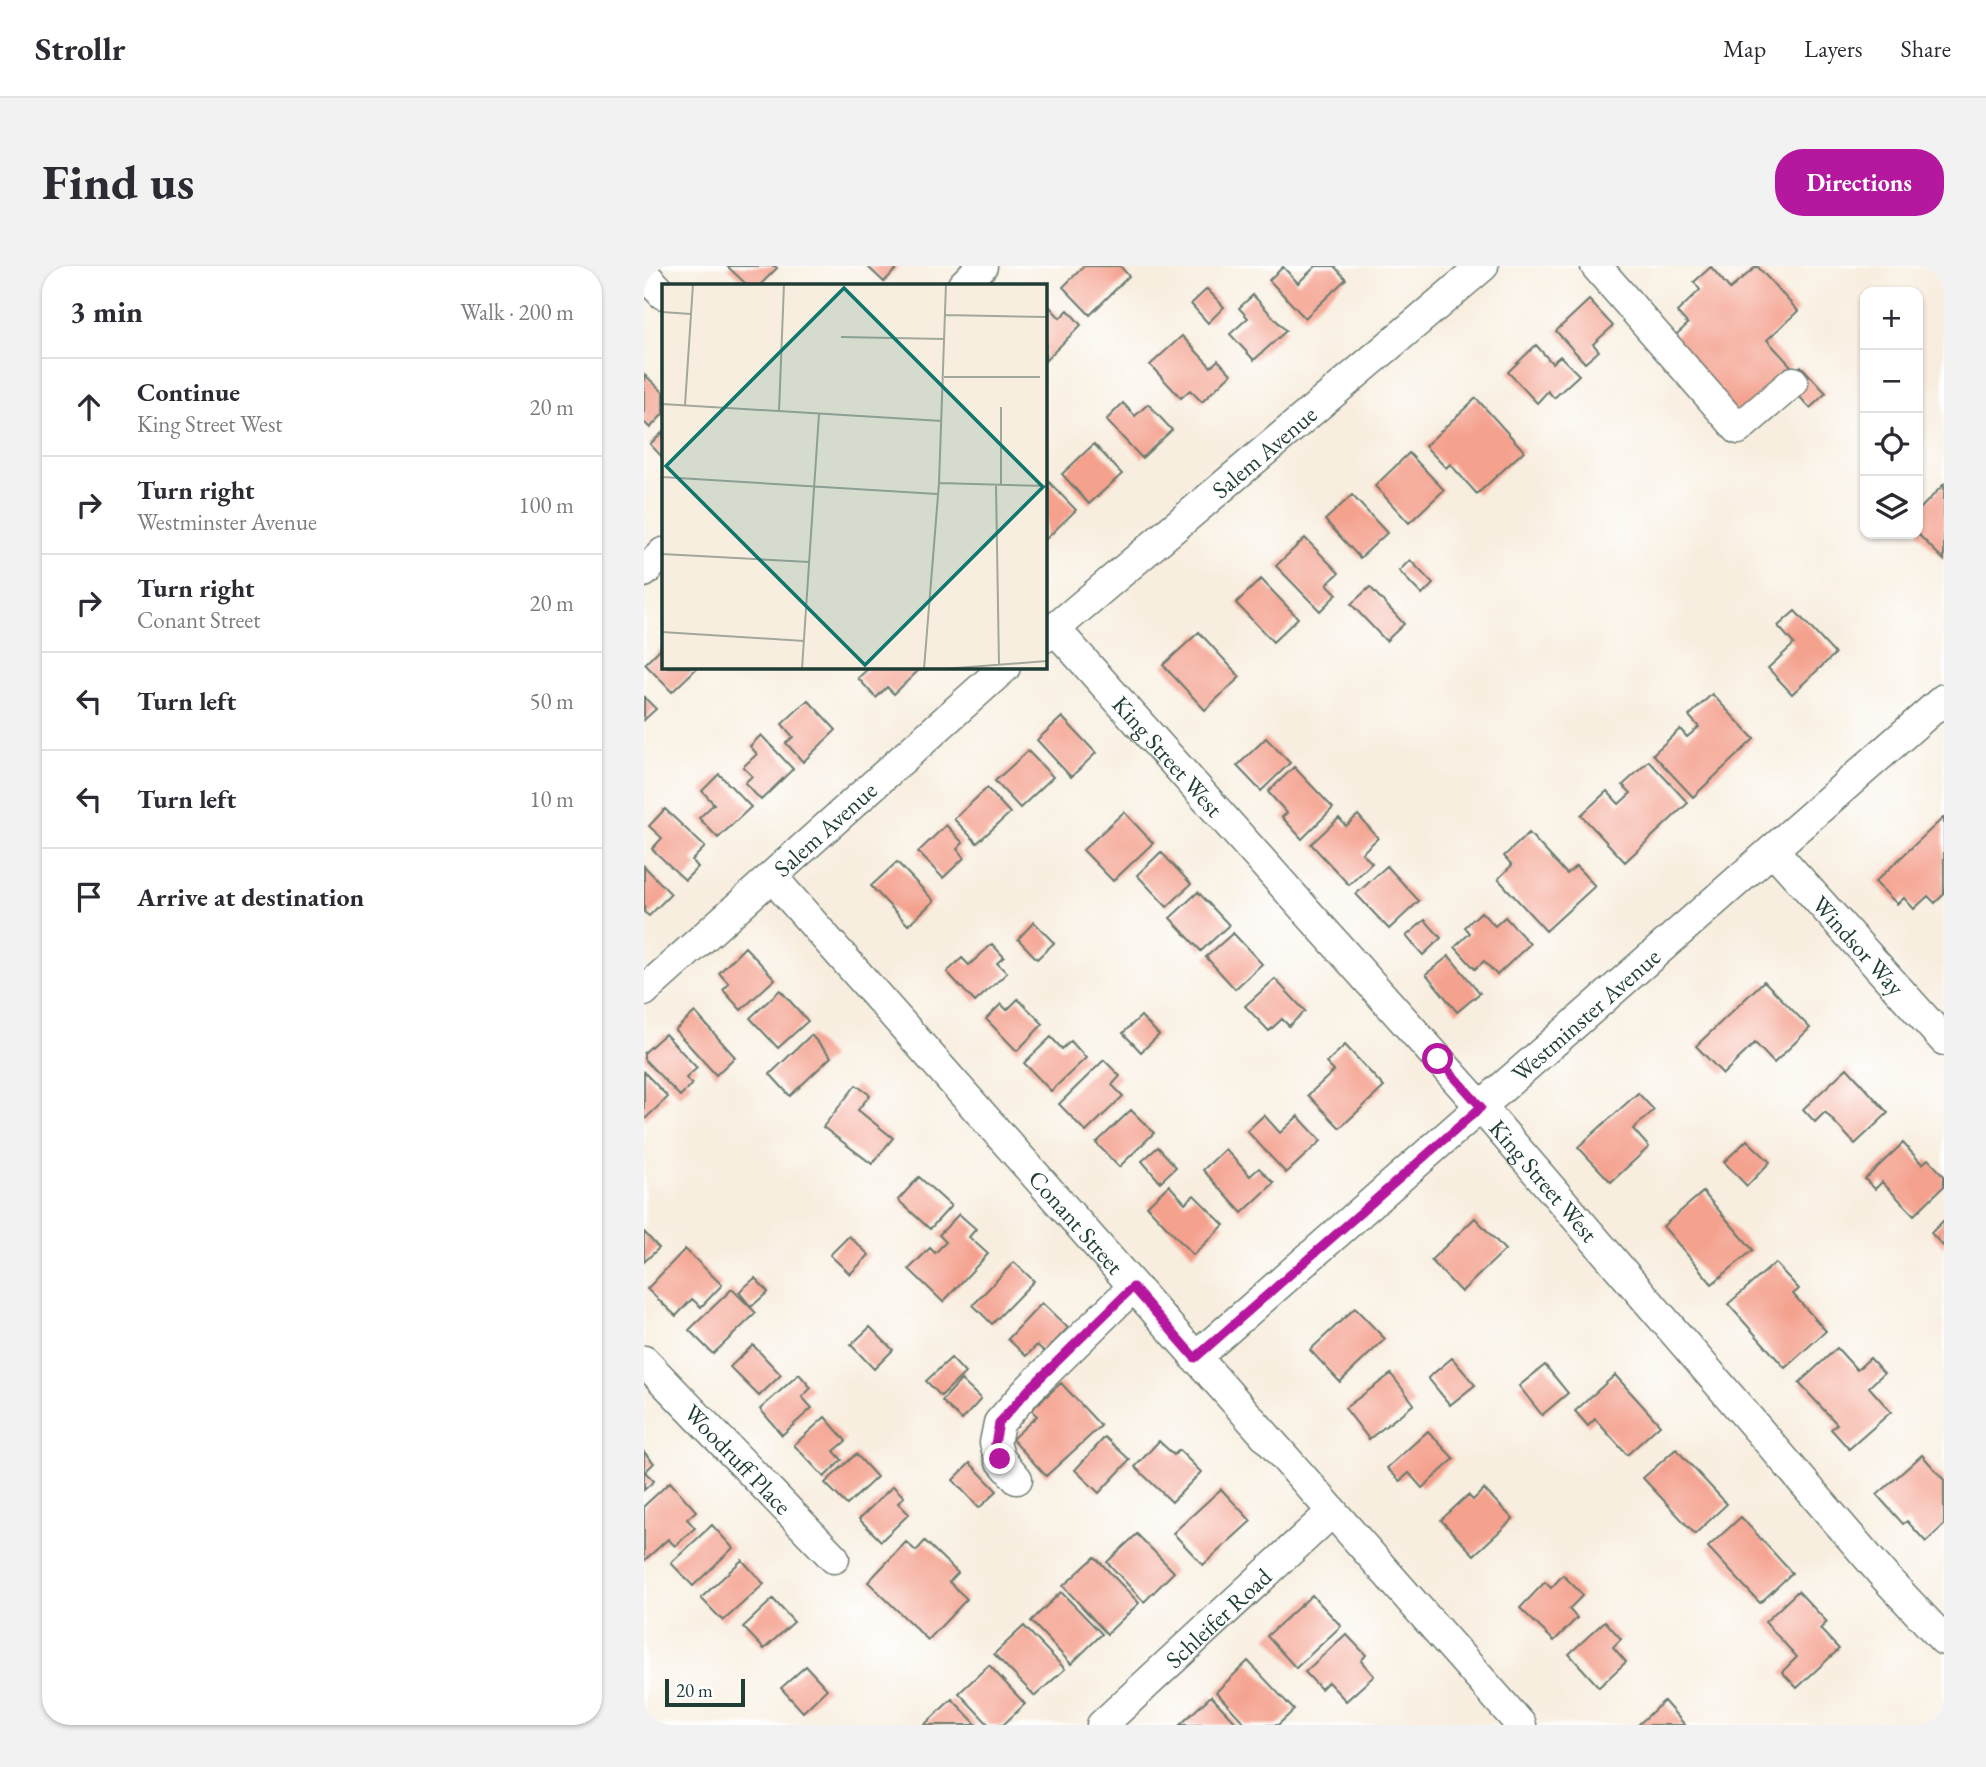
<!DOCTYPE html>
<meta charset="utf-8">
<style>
body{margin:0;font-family:"EB Garamond",serif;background:#f2f2f3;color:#2b2b33}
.controls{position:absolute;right:21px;top:21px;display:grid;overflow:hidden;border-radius:14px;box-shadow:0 2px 5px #0004}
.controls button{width:63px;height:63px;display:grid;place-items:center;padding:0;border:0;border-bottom:2px solid #e1e1e2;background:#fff;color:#2b2b33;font:35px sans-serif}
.scale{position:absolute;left:21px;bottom:18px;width:80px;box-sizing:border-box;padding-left:7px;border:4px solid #1f3d34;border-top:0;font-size:19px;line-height:24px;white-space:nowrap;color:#1f3d34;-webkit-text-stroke:5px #fff;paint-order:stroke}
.stop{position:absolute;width:21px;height:21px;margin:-16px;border:5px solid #b5179e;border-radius:50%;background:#fff}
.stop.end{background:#b5179e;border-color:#fff;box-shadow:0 2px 7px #0008}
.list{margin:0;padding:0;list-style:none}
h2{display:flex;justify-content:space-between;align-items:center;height:91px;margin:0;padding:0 28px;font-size:30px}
h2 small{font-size:23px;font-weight:400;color:#7c7c81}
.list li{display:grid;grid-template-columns:46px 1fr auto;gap:21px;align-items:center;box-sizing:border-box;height:98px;padding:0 28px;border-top:2px solid #e1e1e2}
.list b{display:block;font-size:26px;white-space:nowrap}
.list p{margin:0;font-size:23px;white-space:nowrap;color:#7c7c81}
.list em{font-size:23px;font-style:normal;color:#7c7c81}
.icon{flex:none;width:38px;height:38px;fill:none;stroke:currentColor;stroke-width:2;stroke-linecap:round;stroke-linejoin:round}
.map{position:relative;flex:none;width:1300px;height:1459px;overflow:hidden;border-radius:28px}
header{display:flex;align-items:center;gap:42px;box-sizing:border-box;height:98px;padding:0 35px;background:#fff;border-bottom:2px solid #e1e1e2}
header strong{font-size:33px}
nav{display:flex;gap:38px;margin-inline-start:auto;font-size:24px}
.intro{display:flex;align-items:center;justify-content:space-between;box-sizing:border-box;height:168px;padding:0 42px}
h1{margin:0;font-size:49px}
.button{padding:18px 32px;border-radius:28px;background:#b5179e;color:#fff;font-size:24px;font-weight:700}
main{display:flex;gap:42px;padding:0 42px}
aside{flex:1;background:#fff;border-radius:28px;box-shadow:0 2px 5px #0004}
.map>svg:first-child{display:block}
</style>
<header>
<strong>Strollr</strong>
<nav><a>Map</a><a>Layers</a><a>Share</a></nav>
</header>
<div class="intro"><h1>Find us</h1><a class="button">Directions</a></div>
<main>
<aside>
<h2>3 min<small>Walk · 200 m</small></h2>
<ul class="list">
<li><svg class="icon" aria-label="ahead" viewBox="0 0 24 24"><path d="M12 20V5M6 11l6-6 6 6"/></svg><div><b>Continue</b><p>King Street West</p></div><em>20 m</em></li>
<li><svg class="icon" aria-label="right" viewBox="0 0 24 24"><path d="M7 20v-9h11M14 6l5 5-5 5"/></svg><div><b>Turn right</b><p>Westminster Avenue</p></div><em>100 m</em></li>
<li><svg class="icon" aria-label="right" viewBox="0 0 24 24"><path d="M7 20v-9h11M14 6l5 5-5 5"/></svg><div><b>Turn right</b><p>Conant Street</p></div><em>20 m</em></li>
<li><svg class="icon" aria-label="left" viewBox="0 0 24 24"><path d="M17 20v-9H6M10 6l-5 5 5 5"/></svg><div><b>Turn left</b></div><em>50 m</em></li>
<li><svg class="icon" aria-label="left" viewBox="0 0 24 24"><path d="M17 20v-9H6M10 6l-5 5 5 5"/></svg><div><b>Turn left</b></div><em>10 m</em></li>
<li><svg class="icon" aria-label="arrive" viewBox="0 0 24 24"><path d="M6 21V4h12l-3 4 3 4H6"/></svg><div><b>Arrive at destination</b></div></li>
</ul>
</aside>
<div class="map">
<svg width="1300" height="1459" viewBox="0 0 1300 1459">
<rect width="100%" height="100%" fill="#fff"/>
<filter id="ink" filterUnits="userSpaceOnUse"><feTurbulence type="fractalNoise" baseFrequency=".0143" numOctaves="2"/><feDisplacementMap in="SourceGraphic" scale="14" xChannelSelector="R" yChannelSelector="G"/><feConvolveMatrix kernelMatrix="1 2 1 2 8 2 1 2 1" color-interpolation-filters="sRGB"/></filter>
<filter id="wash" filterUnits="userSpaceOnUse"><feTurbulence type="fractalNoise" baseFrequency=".00686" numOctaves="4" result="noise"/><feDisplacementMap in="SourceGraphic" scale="28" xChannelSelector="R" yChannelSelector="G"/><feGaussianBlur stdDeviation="1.57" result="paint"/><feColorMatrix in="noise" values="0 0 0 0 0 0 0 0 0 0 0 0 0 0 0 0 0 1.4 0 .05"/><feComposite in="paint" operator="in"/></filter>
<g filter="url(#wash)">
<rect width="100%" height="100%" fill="#f8eedf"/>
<g id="blocks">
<path fill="#f4a18e" d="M83,0H131L133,2L116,19H103Z
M223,0H255L240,16Z
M440,0H476L485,10L446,49L419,21Z
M672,0H690L702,13L661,52L625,14L639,1L654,17Z
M1113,0L1154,45L1123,74L1147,100L1093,149L1025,75L1044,58L1033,46L1056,24L1050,16L1067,1L1086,23Z
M563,23L580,41L564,57L547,38Z
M609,29L642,65L610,94L586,68L604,52L595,42Z
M945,34L969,60L949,78L955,85L941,97L912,65Z
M403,38L416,52L424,44L437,59L401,95Z
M538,70L567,101L574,94L587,108L558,136L546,124L537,132L506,99Z
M892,79L908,97L916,90L935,109L910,132L904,125L893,137L864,106Z
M1157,100L1182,127L1166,142L1141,115Z
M0,108L19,126V148L6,162L0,156Z
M832,132L880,185L833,228L806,198L802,202L781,180Z
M479,137L491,150L504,138L528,164L498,192L462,154Z
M19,166V192L6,178Z
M450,178L478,208L445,238L418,208Z
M765,187L800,224L765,257L731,220Z
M405,216L432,244L401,274V220Z
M1300,218V294L1274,268V245Z
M708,229L743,267L716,292L681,254Z
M661,272L695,307L683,318L693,328L676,345L632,300Z
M766,294L789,318L778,329L755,305Z
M617,313L654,352L629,376L592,337Z
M726,321L760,358L742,375L707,338Z
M1151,345L1191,388L1148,428L1124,402L1150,378L1134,360Z
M555,366L596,411L561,444L519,399Z
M19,380V401H54L28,426L1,398Z
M226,401H278L250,428L243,421L232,432L214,412Z
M1068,428L1110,473L1049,531L1009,488L1036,463L1043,471L1055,461L1045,450Z
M0,431L12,443L0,454Z
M164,434L192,464L159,496L142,477L149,471L138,458Z
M418,451L452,487L427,511L393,474Z
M117,469L149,503L117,534L101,517L108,510L99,501L113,488L106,480Z
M622,472L646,497L617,525L593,500Z
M384,485L409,511L376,542L351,515Z
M1005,495L1044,537L981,596L937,549L963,525L975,538L987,527L979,519Z
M650,501L689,542L658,573L638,551L643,547L624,526Z
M75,508L107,541L74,572L55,552L70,538L58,525Z
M343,522L366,547L333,577L310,553Z
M21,543L61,581L48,594L54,601L41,614L8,583L18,572L5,560Z
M480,546L509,577L469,615L439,584Z
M714,549L734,572L718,587L728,597L705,619L667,578L695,552L702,560Z
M1300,551V628L1291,637L1284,630L1270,643L1260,632L1253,638L1231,616Z
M302,559L319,577L313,583L320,592L299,612L274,586Z
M885,567L923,608L932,600L951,620L902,665L854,613L868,599L860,590Z
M517,586L547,618L523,641L493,609Z
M253,596L290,635L264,659L227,620Z
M0,600L27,628L5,650L0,646Z
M743,600L775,635L745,663L712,628Z
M554,626L585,659L557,685L526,652Z
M837,646L851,660L861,651L886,678L853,709L840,695L831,703L811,681L826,667L821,661Z
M781,654L797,672L779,689L762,670Z
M390,656L410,677L393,693L374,673Z
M589,667L618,698L591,723L562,691Z
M348,678L360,691L353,697L363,707L331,736L303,706L318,692L325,699Z
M101,681L131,713L97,744L79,724L85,718L75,707Z
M805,690L836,727L813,746L782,708Z
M631,713L661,745L645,760L638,753L625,765L601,740Z
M1120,715L1166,762L1130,797L1111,777L1079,808L1052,780Z
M136,724L164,755L134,782L106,752Z
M374,733L399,758L373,785L342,753L357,738L363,744Z
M51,746L91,791L72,809L31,764Z
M497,750L515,769L497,786L479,767Z
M21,768L53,802L42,812L48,818L36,830L0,793V787Z
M167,769L187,791L146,830L126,808Z
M407,771L418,783L427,775L442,792L407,825L380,797Z
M701,779L740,821L696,862L664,829L690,805L682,797Z
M460,794L476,810L468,819L479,830L442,866L415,838Z
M1203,802L1244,847L1211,878L1181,846L1171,856L1159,843Z
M0,806L24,831L0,854Z
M212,819L226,829L214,844L249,872L228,898L179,861Z
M994,827L1010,844L989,863L1005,881L967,916L934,881Z
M487,844L510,867L475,901L452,877Z
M620,849L636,867L654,850L677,875L642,907L603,865Z
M1103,874L1126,896L1103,920L1080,896Z
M1259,877L1278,898L1284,893L1300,910V920L1270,949L1238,916L1231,923L1221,913Z
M514,881L532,901L516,916L498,895Z
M581,883L606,910L615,902L630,917L598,947L559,904Z
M275,911L307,940L286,963L254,934Z
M525,919L541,937L550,929L580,959L549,989L503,940Z
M1059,926L1109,984L1068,1018L1019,960Z
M315,948L332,963L325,971L344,988L299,1036L265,1003L286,982L291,987L302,976L295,969Z
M831,952L861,984L817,1026L787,994Z
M1300,954V981L1287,967Z
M0,966L15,982L0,996Z
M205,970L225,989L206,1008L186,989Z
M41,983L78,1019L57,1041L48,1033L32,1050L3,1023Z
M370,996L390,1015L348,1058L329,1039Z
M1131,997L1155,1023L1149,1028L1182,1065L1141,1102L1084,1038Z
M111,1012L124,1026L107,1041L95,1026Z
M88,1023L112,1047L69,1088L45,1064Z
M398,1037L424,1062L401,1086L393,1079L382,1090L364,1073Z
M711,1042L741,1073L696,1116L666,1084Z
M226,1061L249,1084L230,1103L207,1079Z
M109,1079L137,1109L115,1130L86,1101Z
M1193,1082L1213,1104L1226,1092L1240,1107L1225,1121L1247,1146L1205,1183L1187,1163L1193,1158L1155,1117Z
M307,1092L321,1107L297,1130L282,1115Z
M808,1092L831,1119L806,1139L784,1112Z
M901,1099L924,1127L898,1149L875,1120Z
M155,1108L167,1122L158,1131L168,1142L138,1169L116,1143Z
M747,1108L770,1138L725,1173L701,1142Z
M971,1109L1016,1159L983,1189L951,1153L944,1160L931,1145Z
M317,1114L337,1133L318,1154L298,1135Z
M417,1117L457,1160L402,1210L368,1173L393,1150L387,1144Z
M181,1151L202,1175L190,1185L198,1194L180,1211L150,1179Z
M784,1165L810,1193L778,1222L765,1207L756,1215L743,1202Z
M461,1171L486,1194L455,1227L431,1204Z
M515,1175L530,1189L535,1184L557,1206L528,1236L491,1201Z
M1032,1183L1083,1238L1051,1268L999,1212Z
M0,1186L10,1197L1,1206L10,1215L0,1224Z
M212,1188L233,1211L203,1239L181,1217Z
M1278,1189L1300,1214V1259L1282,1276L1263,1255L1259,1258L1233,1229Z
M326,1197L353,1225L335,1242L309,1214Z
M26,1216L52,1245L43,1253L51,1262L31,1280L24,1273L0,1295V1240Z
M249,1220L260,1231L254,1237L265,1248L237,1275L215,1253Z
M577,1223L607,1255L559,1299L529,1267Z
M840,1223L869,1253L830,1289L797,1254L824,1229L829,1234Z
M1097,1251L1148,1307L1116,1337L1064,1281Z
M68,1259L89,1282L49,1320L27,1297Z
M493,1268L530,1306L500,1336L463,1296Z
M281,1275L314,1307L305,1316L323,1333L284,1374L224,1316L262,1276L272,1285Z
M451,1291L495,1337L463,1368L419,1320Z
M98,1294L120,1318L79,1355L57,1332Z
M919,1309L939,1329L925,1343L933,1352L910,1375L876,1342L901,1316L907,1322Z
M1154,1325L1183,1356L1176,1363L1195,1383L1153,1422L1138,1406L1153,1391L1121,1356Z
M417,1326L458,1368L427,1398L387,1355Z
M668,1329L697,1360L652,1402L623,1370Z
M129,1333L150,1356L120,1383L99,1361Z
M961,1355L977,1373L969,1381L982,1396L955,1421L925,1388Z
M380,1360L421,1403L391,1430L350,1388Z
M702,1368L722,1389L717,1395L730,1410L702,1435L684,1416L677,1423L661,1406Z
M604,1395L650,1444L634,1459H602L572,1426Z
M345,1399L381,1438L359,1459H345L315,1427Z
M162,1400L183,1423L159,1446L137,1422Z
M567,1430L594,1459H536Z
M308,1433L333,1459H280Z
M1020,1435L1041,1459H994Z"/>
</g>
</g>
<g filter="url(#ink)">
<use href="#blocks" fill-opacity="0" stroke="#6b7b70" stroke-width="2"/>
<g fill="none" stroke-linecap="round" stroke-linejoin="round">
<defs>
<g id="minor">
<path d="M952,0L1094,163L1149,116"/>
<path d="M0,8L19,28"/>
<path d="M319,19L338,0"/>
<path d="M0,306L19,287"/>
<path id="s1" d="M411,363L837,841L1240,1310L1300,1374"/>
<path id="s2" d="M401,371L839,0"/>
<path id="s3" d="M1129,584L1300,774"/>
<path id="s4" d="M128,611L877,1459"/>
<path id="s5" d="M0,725L361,401"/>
<path id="s6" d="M551,1092L1300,433"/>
<path id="s7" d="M0,1095L190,1292"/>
<path d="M373,1213L356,1193L351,1177L355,1157L385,1123L489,1021"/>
<path id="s8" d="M458,1459L688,1246"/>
</g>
</defs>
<use href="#minor" stroke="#6b7b70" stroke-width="33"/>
<use href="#minor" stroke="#fff" stroke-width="30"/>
</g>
</g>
<g fill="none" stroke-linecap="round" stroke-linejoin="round" filter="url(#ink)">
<path stroke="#b5179e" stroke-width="9" d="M356,1193L351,1178L355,1157L385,1123L489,1021L551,1092L837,841L794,793"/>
</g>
<g text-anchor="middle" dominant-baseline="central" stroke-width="5" stroke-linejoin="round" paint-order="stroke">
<g font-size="24" fill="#1f3d34" stroke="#fff">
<text stroke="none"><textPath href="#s2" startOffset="287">Salem Avenue</textPath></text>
<text stroke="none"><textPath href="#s1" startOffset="170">King Street West</textPath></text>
<text stroke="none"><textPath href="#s5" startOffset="243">Salem Avenue</textPath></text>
<text stroke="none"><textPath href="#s3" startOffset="128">Windsor Way</textPath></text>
<text stroke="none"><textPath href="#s6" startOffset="520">Westminster Avenue</textPath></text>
<text stroke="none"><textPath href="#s1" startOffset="737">King Street West</textPath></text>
<text stroke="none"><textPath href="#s4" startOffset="460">Conant Street</textPath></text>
<text stroke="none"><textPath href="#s7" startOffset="136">Woodruff Place</textPath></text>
<text stroke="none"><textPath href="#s8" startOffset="158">Schleifer Road</textPath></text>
</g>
</g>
<g transform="translate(18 18)">
<rect width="385" height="385" fill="#f8eedf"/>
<path fill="none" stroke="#a1a79b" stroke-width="2" d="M0,28L29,30M283,31L385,33M179,53L283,55M282,93H378M0,120L280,137M23,121L31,0M339,123V201M117,127L122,0M0,193L275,210M277,199L385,202M334,202L337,381M0,270L147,278M0,348L142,357M140,385L157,130M262,385L277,199L284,0M281,385L385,377"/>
<path fill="#0f766e" fill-opacity="0.15" stroke="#0f766e" stroke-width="3.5" d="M182,4L381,203L203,381L4,182Z"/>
<rect width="385" height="385" fill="none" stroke="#1f3d34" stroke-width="3.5"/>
</g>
</svg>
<div class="controls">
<button>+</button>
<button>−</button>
<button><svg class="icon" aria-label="locate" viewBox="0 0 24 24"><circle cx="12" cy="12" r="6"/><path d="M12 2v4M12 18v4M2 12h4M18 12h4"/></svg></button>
<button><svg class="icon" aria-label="layers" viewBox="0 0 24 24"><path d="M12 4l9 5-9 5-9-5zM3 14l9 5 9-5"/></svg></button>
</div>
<div class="scale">20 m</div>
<div class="stop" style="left:794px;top:793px"></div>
<div class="stop end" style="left:356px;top:1193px"></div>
</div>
</main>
